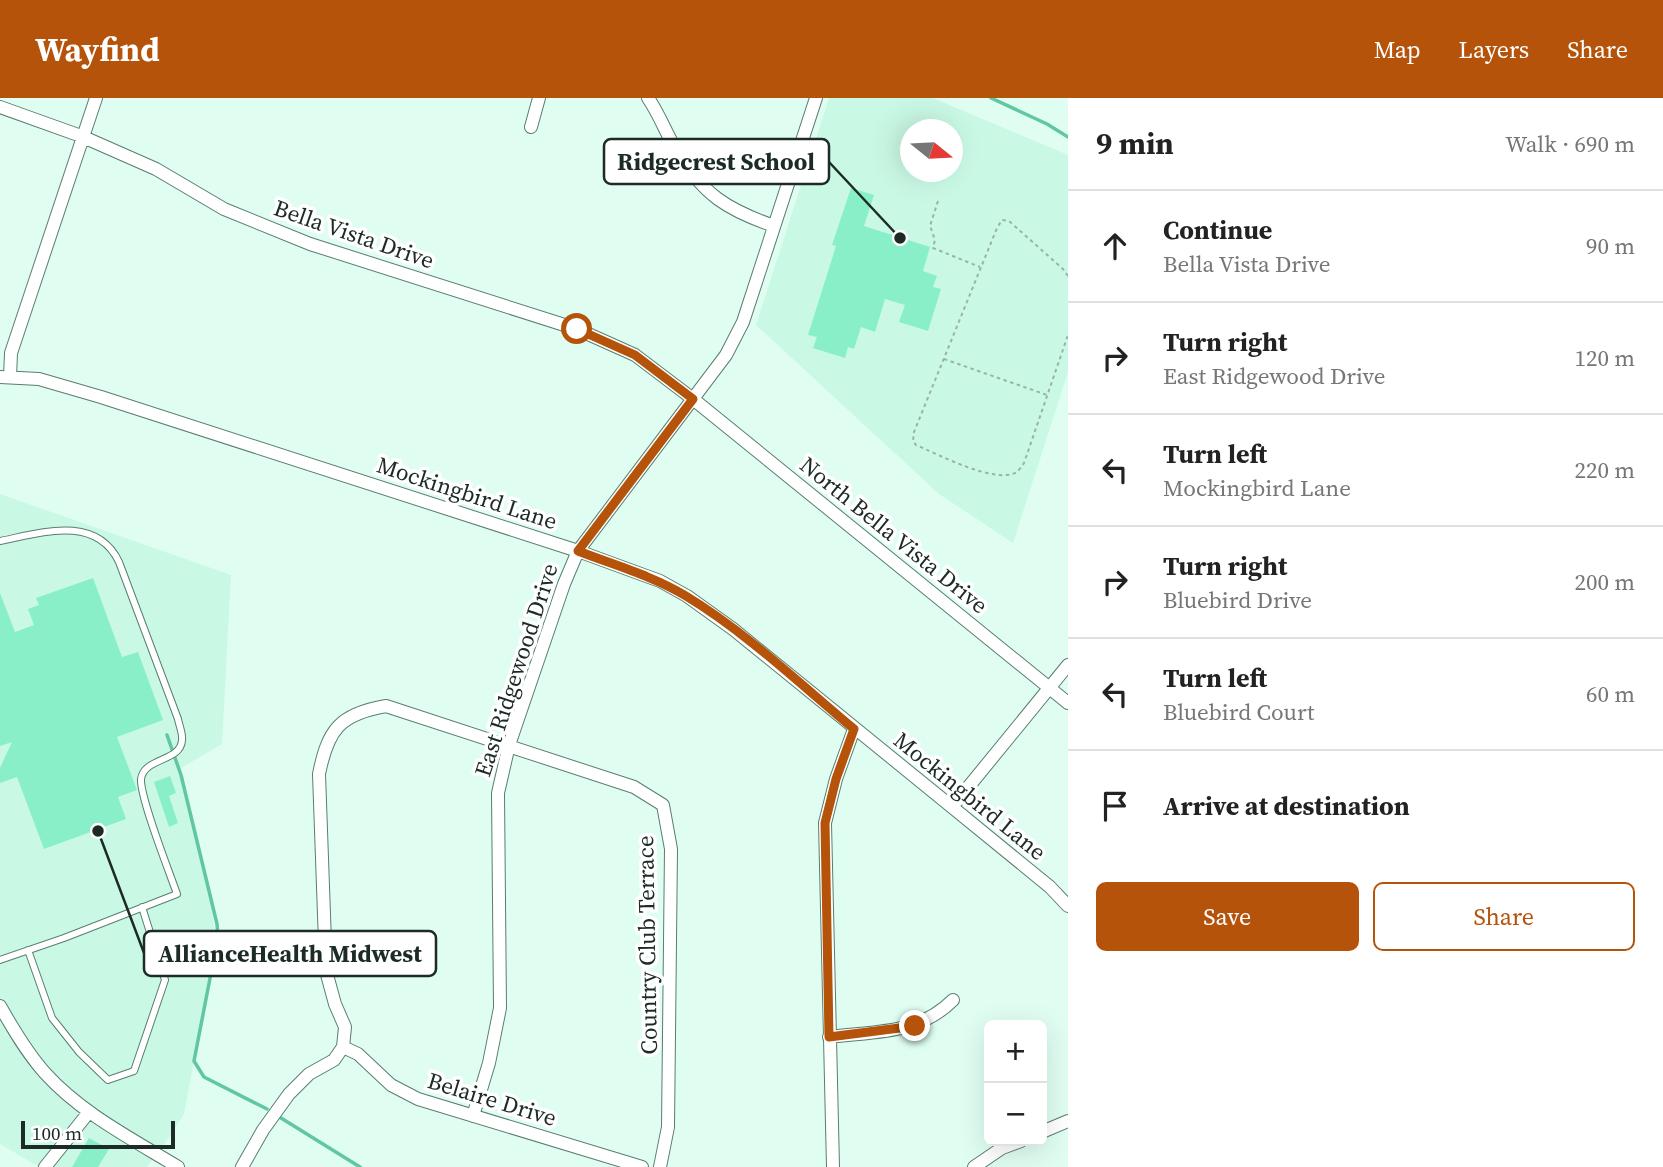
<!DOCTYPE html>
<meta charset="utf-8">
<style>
body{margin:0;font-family:"Source Serif 4",serif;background:#f2f2f2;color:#222}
.controls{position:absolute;right:21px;bottom:21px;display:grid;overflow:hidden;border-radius:10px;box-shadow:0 7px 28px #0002}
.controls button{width:63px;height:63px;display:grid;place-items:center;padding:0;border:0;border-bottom:2px solid #e0e0e0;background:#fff;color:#222;font:35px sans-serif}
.compass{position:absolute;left:900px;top:21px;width:63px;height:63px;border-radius:50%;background:#fff;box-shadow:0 7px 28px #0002;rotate:108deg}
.scale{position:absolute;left:21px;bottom:18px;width:154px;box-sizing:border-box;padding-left:7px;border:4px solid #1c2b25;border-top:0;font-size:19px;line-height:24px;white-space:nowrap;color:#1c2b25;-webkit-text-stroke:5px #fff;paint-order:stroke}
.stop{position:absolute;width:21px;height:21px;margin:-16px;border:5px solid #b45309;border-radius:50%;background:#fff}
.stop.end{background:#b45309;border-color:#fff;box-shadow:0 2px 7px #0008}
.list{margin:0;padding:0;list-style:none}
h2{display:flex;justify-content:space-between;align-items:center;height:91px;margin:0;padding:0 28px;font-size:30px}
h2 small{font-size:23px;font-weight:400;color:#767676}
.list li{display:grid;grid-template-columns:46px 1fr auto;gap:21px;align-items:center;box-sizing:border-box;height:112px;padding:0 28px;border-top:2px solid #e0e0e0}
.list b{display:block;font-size:26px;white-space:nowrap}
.list p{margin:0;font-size:23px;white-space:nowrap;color:#767676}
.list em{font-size:23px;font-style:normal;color:#767676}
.actions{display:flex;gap:14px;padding:21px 28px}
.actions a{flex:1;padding:16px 0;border:2px solid #b45309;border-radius:10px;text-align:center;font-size:24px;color:#b45309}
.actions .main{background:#b45309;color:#fff}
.icon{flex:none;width:38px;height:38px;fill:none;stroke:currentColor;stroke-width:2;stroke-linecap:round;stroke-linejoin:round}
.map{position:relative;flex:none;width:1068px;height:1069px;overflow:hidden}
header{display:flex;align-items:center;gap:42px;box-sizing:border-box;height:98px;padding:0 35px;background:#b45309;color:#fff}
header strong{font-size:33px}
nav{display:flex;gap:38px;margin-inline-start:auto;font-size:24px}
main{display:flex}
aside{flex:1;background:#fff}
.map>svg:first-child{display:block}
</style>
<header>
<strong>Wayfind</strong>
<nav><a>Map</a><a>Layers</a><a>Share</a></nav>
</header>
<main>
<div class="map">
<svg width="1068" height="1069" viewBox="0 0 1068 1069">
<rect width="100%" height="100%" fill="#dffef1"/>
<path fill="#c9f9e5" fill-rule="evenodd" d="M829,0H933L1068,57V274L1013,445L939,396L756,227ZM911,32H953V74H911Z
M0,396L231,477L222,646L181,670L210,796L216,845L184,1016L162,1050L147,1069H39L0,1046Z"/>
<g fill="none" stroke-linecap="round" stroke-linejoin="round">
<path stroke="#61c7a3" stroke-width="3.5" d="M991,0L1047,26L1068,39
M167,637L181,677L217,826L218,839L194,963L204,979L267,1011
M281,1020L360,1069"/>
</g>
<path fill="#89efc9" d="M851,90L874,97L864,128L930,149L923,173L937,178L933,189L941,191L928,233L899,224L905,207L885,201L875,234L861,229L854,251L848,249L845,260L813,250L817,239L808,237L836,148L832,147Z
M93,480L122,559L138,554L163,622L117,639L137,692L118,699L126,721L44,751L17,679L0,685V670L12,644L0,648V495L15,534L34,527L28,511L39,507L36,500Z
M170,678L176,695L169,698L178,725L169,729L154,684Z
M89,1040L109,1051L98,1069H72Z"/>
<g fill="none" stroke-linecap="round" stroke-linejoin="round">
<defs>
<path id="lane" d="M0,443C40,435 96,416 119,464L178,621C179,627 183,636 182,642C181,664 144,659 141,681C140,700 169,773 177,796L64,840L0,862
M28,852L52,920L79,954L108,982L134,973L165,882L142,809"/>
<path id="street" d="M648,0C660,17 666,36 677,53C703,97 728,112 774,128
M0,9L81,38L156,71L224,111L310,146L577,231L635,257L693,301L1068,605
M531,29L539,0
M638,71L677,54
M0,279L39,281L101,299L578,453L660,483L687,498L733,531L952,709L1050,789L1068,808
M10,279L11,255L96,0
M952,709L1068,567
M0,908C13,931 27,955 45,975C81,1015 132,1041 178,1069
M829,939C875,933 918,937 953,902
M343,949L358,956L391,987L418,1001L642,1069
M473,1018L489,965L500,910L498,695L509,647L564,486L578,453L726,257L743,224L816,0
M1042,1034L1068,1023
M45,1069L89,1014
M242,1069L263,1032L289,996L309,976L334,962L343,949L345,929L335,906L326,873L319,676C328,631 340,616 386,608L634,689L663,707L671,751L668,1029L660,1069
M833,1069L825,725L836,681L854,631
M974,1069L1002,1050L1021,1043"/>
</defs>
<use href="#lane" stroke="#5a7d6f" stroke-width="8"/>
<use href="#street" stroke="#5a7d6f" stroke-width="14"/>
<path stroke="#99b3a8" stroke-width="2" stroke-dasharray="3.5 3.5" stroke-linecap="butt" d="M938,103L930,128L935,142L933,150L980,169
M1068,178L1063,171L1009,123L1002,122L997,130L914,334L913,343L916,347C938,356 995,387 1017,374C1019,372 1023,367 1024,365L1068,237
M944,261L1047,297"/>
<use href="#lane" stroke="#fff" stroke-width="6"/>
<use href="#street" stroke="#fff" stroke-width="12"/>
</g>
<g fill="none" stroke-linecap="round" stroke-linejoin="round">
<path stroke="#b45309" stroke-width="9" d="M577,231L635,257L693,301L578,453C614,467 653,478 686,498C747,535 800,586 854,631L836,681L825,725L829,939L915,928"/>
</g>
<g text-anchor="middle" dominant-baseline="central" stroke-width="7" stroke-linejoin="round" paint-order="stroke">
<g font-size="23" fill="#1c2b25" stroke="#fff">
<text transform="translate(354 136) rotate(19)">Bella Vista Drive</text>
<text transform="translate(467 395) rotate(18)">Mockingbird Lane</text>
<text transform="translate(894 437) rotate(39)">North Bella Vista Drive</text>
<text transform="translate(516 572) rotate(-72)">East Ridgewood Drive</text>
<text transform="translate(970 698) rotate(39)">Mockingbird Lane</text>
<text transform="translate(647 847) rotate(-91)">Country Club Terrace</text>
<text transform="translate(492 1001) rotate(17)">Belaire Drive</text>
</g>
</g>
<path fill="none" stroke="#1c2b25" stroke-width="2.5" d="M900 140L829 64M98 733L144 855"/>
<g fill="#1c2b25" stroke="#fff" stroke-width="2.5">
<circle cx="900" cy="140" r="7"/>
<circle cx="98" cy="733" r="7"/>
</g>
<g fill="#fff" stroke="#1c2b25" stroke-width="2.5">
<rect x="604" y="41" width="225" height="45" rx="7"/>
<rect x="144" y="833" width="292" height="45" rx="7"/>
</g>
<g font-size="24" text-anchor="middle" font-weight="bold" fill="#1c2b25">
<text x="716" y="72">Ridgecrest School</text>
<text x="290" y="864">AllianceHealth Midwest</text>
</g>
</svg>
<div class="controls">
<button>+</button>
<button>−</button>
</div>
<svg class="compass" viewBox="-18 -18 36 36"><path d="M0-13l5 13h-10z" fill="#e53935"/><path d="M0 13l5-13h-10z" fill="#767676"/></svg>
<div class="scale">100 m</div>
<div class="stop" style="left:577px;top:231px"></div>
<div class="stop end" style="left:915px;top:928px"></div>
</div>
<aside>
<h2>9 min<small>Walk · 690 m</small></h2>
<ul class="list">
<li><svg class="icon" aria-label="ahead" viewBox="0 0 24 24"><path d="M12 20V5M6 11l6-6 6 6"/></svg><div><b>Continue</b><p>Bella Vista Drive</p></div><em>90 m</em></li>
<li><svg class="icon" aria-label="right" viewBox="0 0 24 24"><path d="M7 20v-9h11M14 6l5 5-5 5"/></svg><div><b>Turn right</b><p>East Ridgewood Drive</p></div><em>120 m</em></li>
<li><svg class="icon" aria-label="left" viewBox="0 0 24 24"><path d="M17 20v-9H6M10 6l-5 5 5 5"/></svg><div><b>Turn left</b><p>Mockingbird Lane</p></div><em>220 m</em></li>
<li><svg class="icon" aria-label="right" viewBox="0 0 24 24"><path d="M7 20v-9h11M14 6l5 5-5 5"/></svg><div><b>Turn right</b><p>Bluebird Drive</p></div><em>200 m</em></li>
<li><svg class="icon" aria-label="left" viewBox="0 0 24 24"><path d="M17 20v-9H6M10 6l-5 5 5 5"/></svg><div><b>Turn left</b><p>Bluebird Court</p></div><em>60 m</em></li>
<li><svg class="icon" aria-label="arrive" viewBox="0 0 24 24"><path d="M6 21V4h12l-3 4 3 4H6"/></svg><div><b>Arrive at destination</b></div></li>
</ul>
<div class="actions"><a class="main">Save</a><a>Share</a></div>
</aside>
</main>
